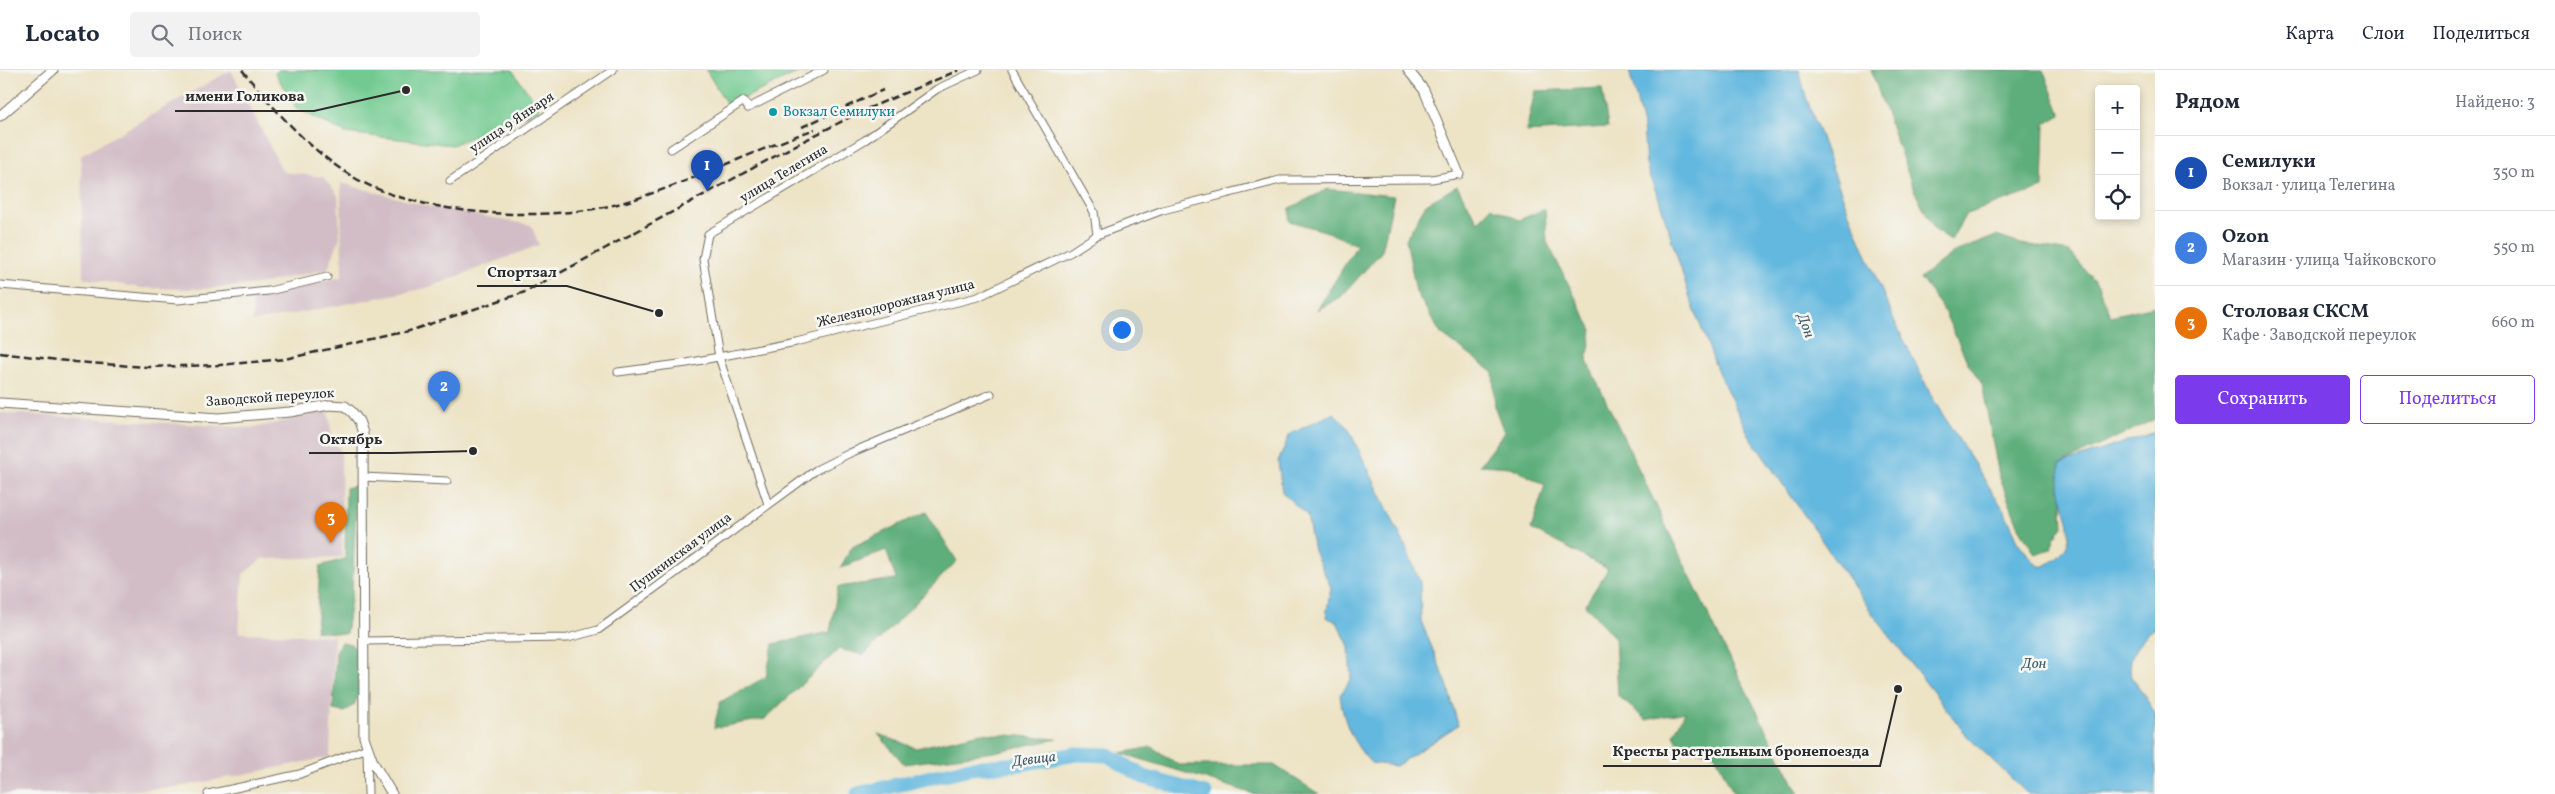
<!DOCTYPE html>
<html lang="ru">
<meta charset="utf-8">
<style>
body{margin:0;font-family:Vollkorn,serif;background:#f2f2f3;color:#1f2937}
.controls{position:absolute;right:15px;top:15px;display:grid;overflow:hidden;border-radius:5px;box-shadow:0 2px 8px #0003}
.controls button{width:45px;height:45px;display:grid;place-items:center;padding:0;border:0;border-bottom:1px solid #e0e1e3;background:#fff;color:#1f2937;font:25px sans-serif}
.you{position:absolute;left:1121px;top:259px;width:18px;height:18px;margin:-12px;border:4px solid #fff;border-radius:50%;background:#1a73e8;box-shadow:0 0 0 8px #1a73e833}
.badge{display:grid;place-items:center;width:32px;height:32px;border-radius:50%;background:#7c3aed;color:#fff;font-size:16px;font-weight:700}
.pin{position:absolute;translate:-50% -41px;filter:drop-shadow(0 1px 2px #0008)}
.pin::after{content:'';position:absolute;top:26px;width:18px;height:15px;background:inherit;clip-path:polygon(0 0,100% 0,50% 100%)}
.list{margin:0;padding:0;list-style:none}
h2{display:flex;justify-content:space-between;align-items:center;height:65px;margin:0;padding:0 20px;font-size:21px}
h2 small{font-size:16px;font-weight:400;color:#747a83}
.list li{display:grid;grid-template-columns:32px 1fr auto;gap:15px;align-items:center;box-sizing:border-box;height:75px;padding:0 20px;border-top:1px solid #e0e1e3}
.list b{display:block;font-size:19px;white-space:nowrap}
.list p{margin:0;font-size:16px;white-space:nowrap;color:#747a83}
.list em{font-size:16px;font-style:normal;color:#747a83}
.actions{display:flex;gap:10px;padding:15px 20px}
.actions a{flex:1;padding:11px 0;border:1px solid #7c3aed;border-radius:5px;text-align:center;font-size:18px;color:#7c3aed}
.actions .main{background:#7c3aed;color:#fff}
.icon{flex:none;width:28px;height:28px;fill:none;stroke:currentColor;stroke-width:2;stroke-linecap:round;stroke-linejoin:round}
.map{position:relative;flex:none;width:2155px;height:724px;overflow:hidden}
header{display:flex;align-items:center;gap:30px;box-sizing:border-box;height:70px;padding:0 25px;background:#fff;border-bottom:1px solid #e0e1e3}
header strong{font-size:24px}
nav{display:flex;gap:28px;margin-inline-start:auto;font-size:18px}
.search{width:350px;height:45px;background:#f2f2f3;display:flex;align-items:center;gap:12px;box-sizing:border-box;padding:0 18px;border-radius:5px;color:#747a83;font-size:19px}
main{display:flex}
aside{flex:1;background:#fff}
.map>svg:first-child{display:block}
</style>
<header>
<strong>Locato</strong>
<div class="search"><svg class="icon" aria-label="search" viewBox="0 0 24 24"><circle cx="10" cy="10" r="6"/><path d="M15 15l6 6"/></svg>Поиск</div>
<nav><a>Карта</a><a>Слои</a><a>Поделиться</a></nav>
</header>
<main>
<div class="map">
<svg width="2155" height="724" viewBox="0 0 2155 724">
<rect width="100%" height="100%" fill="#f6f6f2"/>
<filter id="ink" filterUnits="userSpaceOnUse"><feTurbulence type="fractalNoise" baseFrequency=".02" numOctaves="2"/><feDisplacementMap in="SourceGraphic" scale="10" xChannelSelector="R" yChannelSelector="G"/><feConvolveMatrix kernelMatrix="1 2 1 2 8 2 1 2 1" color-interpolation-filters="sRGB"/></filter>
<filter id="wash" filterUnits="userSpaceOnUse"><feTurbulence type="fractalNoise" baseFrequency=".0096" numOctaves="4" result="noise"/><feDisplacementMap in="SourceGraphic" scale="20" xChannelSelector="R" yChannelSelector="G"/><feGaussianBlur stdDeviation="1.12" result="paint"/><feColorMatrix in="noise" values="0 0 0 0 0 0 0 0 0 0 0 0 0 0 0 0 0 1.4 0 .05"/><feComposite in="paint" operator="in"/></filter>
<g filter="url(#wash)">
<rect width="100%" height="100%" fill="#ede3c5"/>
<path fill="#d2bdc6" d="M231,0L283,102L323,107L338,125L340,167L328,199L259,214L203,219L141,218L83,208L81,85Z
M341,113L431,137L531,155L539,175L427,218L253,252L252,227L342,207Z
M328,341L332,366L341,382L342,487L262,489L243,504L239,563L334,566L330,687L184,716L84,724H0V343L254,358Z"/>
<path fill="#72ca90" stroke="#4e7a5e" d="M279,0H512L540,39L452,75L345,63L296,38L275,3Z
M706,0H797L799,2L728,36Z"/>
<path fill="#5dae7a" stroke="#446c52" d="M1871,0H2043L2061,45L2045,54L2043,118L1966,144L1951,170L1935,160L1913,118Z
M1602,18L1608,57L1526,62L1535,21Z
M1457,116L1478,152L1491,137L1519,150L1545,139L1547,172L1592,260L1587,291L1720,569L1799,724H1734L1715,684L1679,676L1674,664L1685,642L1646,650L1618,626L1615,568L1585,535L1608,499L1531,459L1545,415L1511,397L1480,395L1504,362L1495,338L1493,302L1441,264L1416,222L1406,169L1426,134Z
M1328,119L1394,126L1382,181L1341,227L1317,240L1357,175L1325,161L1289,151L1290,138Z
M1996,166L2021,174L2070,182L2098,215L2110,246L2155,236V349L2060,394L2063,457L2054,468L2051,479L2035,484L2018,455L1999,406L1982,314L1968,293L1943,239L1920,208L1952,183Z
M357,415L352,522L346,564L316,561L320,496L345,489L346,418Z
M926,442L957,491L864,585L839,579L765,649L714,658L720,632L766,607L773,574L830,562L838,517L896,509L886,480L840,498L852,477Z
M341,572L351,574L358,583V626L354,635L344,642L333,640L336,581Z
M981,663L1057,669L994,682L904,694L878,664L916,678Z
M1152,677L1179,695H1274L1319,724H1254L1121,683Z"/>
<path fill="#63b8df" stroke="#477285" d="M1629,0H1799L1806,27L1848,141L1895,252L1934,331L2004,440L2020,475L2037,495C2043,498 2046,495 2051,492C2082,471 2066,450 2060,421C2058,411 2060,404 2060,394L2155,362V558C2140,569 2127,585 2131,605L2155,643V724H2028L1968,667L1875,547L1750,367L1718,302L1690,228L1658,126L1650,108L1646,94L1643,56Z
M1334,343L1347,356L1405,475L1420,512L1421,551L1447,614L1458,655L1396,696L1371,693C1353,674 1343,652 1340,625L1351,610L1349,576L1337,552L1326,547L1331,517L1314,481L1307,446L1282,422L1278,391L1290,364Z"/>
<g fill="none" stroke-linecap="round" stroke-linejoin="round">
<path stroke="#63b8df" stroke-width="15" d="M858,724L970,698L1019,694L1076,684L1108,685L1144,707L1205,724"/>
</g>
</g>
<g filter="url(#ink)">
<g fill="none" stroke-linecap="round" stroke-linejoin="round">
<defs>
<path id="minor" d="M1012,0L1094,142L1097,165
M671,79L744,31L748,38L824,0
M450,111L613,0
M0,215L178,230L269,221L327,207
M618,302L687,293L796,272L978,227L1071,182L1097,165L1163,140L1280,110L1432,109L1459,104
M363,407L447,411
M768,434L719,287L703,189L708,164L865,70L937,19L978,0
M364,571L568,568L598,560L816,400L850,383L991,324
M208,724L300,704L367,678L368,724"/>
<path id="tertiary" d="M1408,0L1424,20L1459,104
M0,46L53,0
M0,333L218,348L290,342L329,335L345,336L352,342L359,351L363,363L364,667L373,692L392,724"/>
</defs>
<use href="#minor" stroke="#6f6b61" stroke-width="9"/>
<use href="#tertiary" stroke="#6f6b61" stroke-width="11"/>
<use href="#minor" stroke="#fff" stroke-width="7"/>
<use href="#tertiary" stroke="#fff" stroke-width="9"/>
<path stroke="#2b2b2b" stroke-width="2.5" stroke-dasharray="8 4" stroke-linecap="butt" d="M242,0C274,39 309,80 353,107C422,148 556,154 632,130C695,110 754,81 815,59
M802,57L883,20
M0,283L75,292L147,297L220,295L285,289L409,261L525,222L790,78L862,41L959,0"/>
</g>
</g>
<circle fill="#0f9aa8" stroke="#f6f6f2" stroke-width="2" cx="773" cy="42" r="5"/>
<g text-anchor="middle" dominant-baseline="central" stroke-width="5" stroke-linejoin="round" paint-order="stroke">
<g font-size="14" fill="#0d838f" stroke="#f6f6f2" text-anchor="start">
<text x="783" y="42">Вокзал Семилуки</text>
</g>
<g font-size="14" fill="#2b2b2b" stroke="#f6f6f2">
<text transform="translate(512 53) rotate(-34)">улица 9 Января</text>
<text transform="translate(784 104) rotate(-31)">улица Телегина</text>
<text transform="translate(896 234) rotate(-14)">Железнодорожная улица</text>
<text transform="translate(270 328) rotate(-4)">Заводской переулок</text>
<text transform="translate(681 483) rotate(-37)">Пушкинская улица</text>
</g>
<g font-size="15" font-style="italic" fill="#3f5c6a" stroke="#f6f6f2">
<text transform="translate(1805 256) rotate(70)">Дон</text>
<text x="2034" y="594">Дон</text>
<text transform="translate(1034 690) rotate(-7)">Девица</text>
</g>
</g>
<path fill="none" stroke="#2b2b2b" stroke-width="2" d="M406 20L314 41H175M659 243L567 216H477M473 381L392 383H309M1898 619L1880 696H1603"/>
<g fill="#2b2b2b" stroke="#f6f6f2" stroke-width="2">
<circle cx="406" cy="20" r="5"/>
<circle cx="659" cy="243" r="5"/>
<circle cx="473" cy="381" r="5"/>
<circle cx="1898" cy="619" r="5"/>
</g>
<g font-size="15" text-anchor="middle" font-weight="bold" fill="#2b2b2b" stroke="#f6f6f2" stroke-width="5" stroke-linejoin="round" paint-order="stroke">
<text x="245" y="31">имени Голикова</text>
<text x="522" y="207">Спортзал</text>
<text x="351" y="374">Октябрь</text>
<text x="1741" y="686">Кресты растрельным бронепоезда</text>
</g>
</svg>
<div class="controls">
<button>+</button>
<button>−</button>
<button><svg class="icon" aria-label="locate" viewBox="0 0 24 24"><circle cx="12" cy="12" r="6"/><path d="M12 2v4M12 18v4M2 12h4M18 12h4"/></svg></button>
</div>
<div class="you"></div>
<div class="pin badge" style="left:707px;top:121px;background:#1a4fb4">1</div>
<div class="pin badge" style="left:444px;top:342px;background:#3f7fe0">2</div>
<div class="pin badge" style="left:331px;top:473px;background:#e8710a">3</div>
</div>
<aside>
<h2>Рядом<small>Найдено: 3</small></h2>
<ul class="list">
<li><span class="badge" style="background:#1a4fb4">1</span><div><b>Семилуки</b><p>Вокзал · улица Телегина</p></div><em>350 m</em></li>
<li><span class="badge" style="background:#3f7fe0">2</span><div><b>Ozon</b><p>Магазин · улица Чайковского</p></div><em>550 m</em></li>
<li><span class="badge" style="background:#e8710a">3</span><div><b>Столовая СКСМ</b><p>Кафе · Заводской переулок</p></div><em>660 m</em></li>
</ul>
<div class="actions"><a class="main">Сохранить</a><a>Поделиться</a></div>
</aside>
</main>
